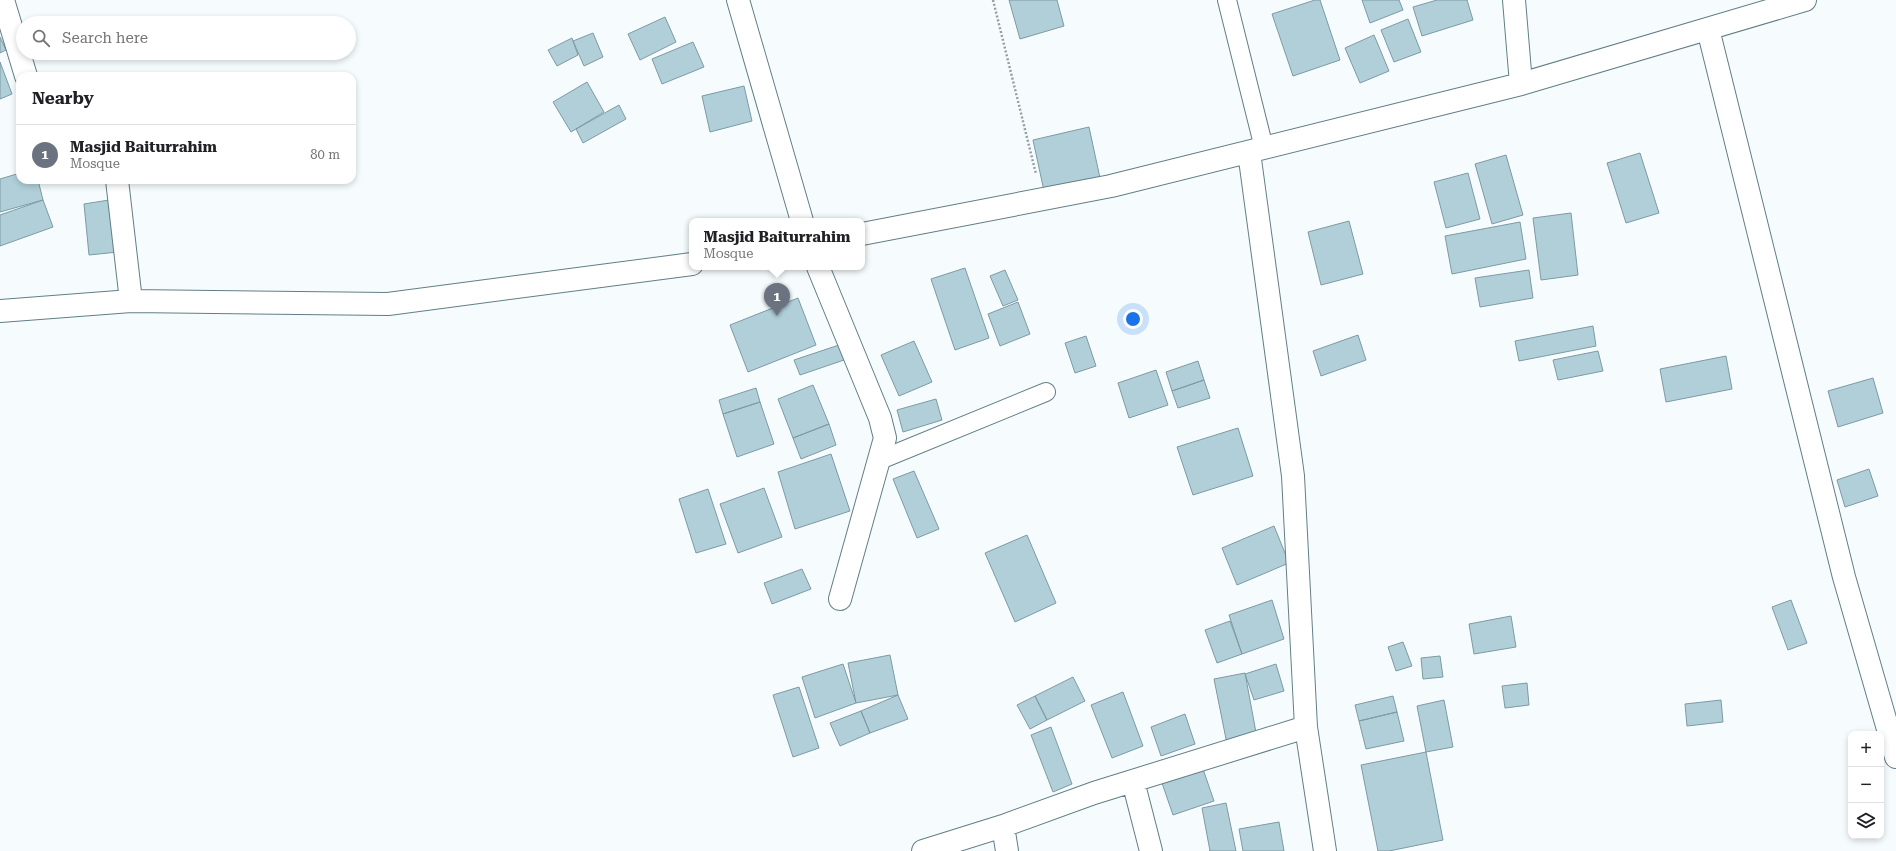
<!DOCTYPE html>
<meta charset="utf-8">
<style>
body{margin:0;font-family:"Roboto Serif",serif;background:#f2f2f2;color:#202124}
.controls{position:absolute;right:12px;bottom:12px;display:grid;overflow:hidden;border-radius:8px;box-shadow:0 2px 6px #0003}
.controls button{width:36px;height:36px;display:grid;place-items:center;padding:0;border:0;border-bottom:1px solid #e0e0e0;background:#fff;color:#202124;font:20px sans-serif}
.you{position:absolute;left:1133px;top:319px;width:14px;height:14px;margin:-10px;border:3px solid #fff;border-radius:50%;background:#1a73e8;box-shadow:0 0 0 6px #1a73e833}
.badge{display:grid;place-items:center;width:26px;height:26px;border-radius:50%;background:#a72a7c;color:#fff;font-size:13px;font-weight:700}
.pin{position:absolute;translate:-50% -33px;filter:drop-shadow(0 1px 2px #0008)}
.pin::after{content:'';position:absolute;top:21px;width:14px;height:12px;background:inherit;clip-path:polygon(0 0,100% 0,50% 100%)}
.popup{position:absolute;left:689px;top:218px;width:176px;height:52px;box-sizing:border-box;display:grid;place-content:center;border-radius:8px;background:#fff;filter:drop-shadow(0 1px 3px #0005);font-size:13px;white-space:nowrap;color:#757577}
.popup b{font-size:15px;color:#202124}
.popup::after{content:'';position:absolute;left:50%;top:100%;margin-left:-8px;border:8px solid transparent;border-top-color:#fff}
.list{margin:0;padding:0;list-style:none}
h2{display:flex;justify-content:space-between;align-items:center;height:52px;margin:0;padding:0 16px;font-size:17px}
h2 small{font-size:13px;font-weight:400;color:#757577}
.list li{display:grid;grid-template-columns:26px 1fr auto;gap:12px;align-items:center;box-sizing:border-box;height:60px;padding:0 16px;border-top:1px solid #e0e0e0}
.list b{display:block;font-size:15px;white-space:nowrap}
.list p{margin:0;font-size:13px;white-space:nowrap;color:#757577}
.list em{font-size:13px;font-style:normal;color:#757577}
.icon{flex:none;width:22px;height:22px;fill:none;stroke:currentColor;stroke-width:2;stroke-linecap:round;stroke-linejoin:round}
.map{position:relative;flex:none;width:1896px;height:851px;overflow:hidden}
.search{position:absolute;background:#fff;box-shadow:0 2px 6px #0003;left:16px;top:16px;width:340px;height:44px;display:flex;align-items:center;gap:10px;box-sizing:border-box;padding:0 14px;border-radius:22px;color:#757577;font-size:15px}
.panel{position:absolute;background:#fff;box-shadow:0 2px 6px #0003;left:16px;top:72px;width:340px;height:112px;border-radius:12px}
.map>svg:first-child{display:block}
</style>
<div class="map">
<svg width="1896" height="851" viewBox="0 0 1896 851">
<rect width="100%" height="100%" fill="#f6fcfe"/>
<path fill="#b1cfd9" stroke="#7d9aa4" d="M1009,0H1057L1064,26L1020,39Z
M1315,0H1320L1340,60L1293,76L1272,14Z
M1362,0H1399L1403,10L1370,23Z
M1437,0H1467L1473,20L1422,36L1413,7Z
M665,17L676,42L640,60L628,34Z
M1408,19L1421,52L1394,62L1381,30Z
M593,33L603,57L584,66L573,41Z
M1374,35L1389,71L1360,83L1345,48Z
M0,37L6,50L0,53Z
M572,38L578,55L557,66L548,50Z
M693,42L704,67L662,84L652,59Z
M0,62L12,94L0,99Z
M587,82L604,112L571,132L553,102Z
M744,86L752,121L710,132L702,96Z
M619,105L626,119L583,143L576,129Z
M1089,127L1100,178L1044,191L1033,140Z
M1640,153L1659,213L1626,223L1607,163Z
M1506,155L1523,215L1492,224L1475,164Z
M20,173V180H38L43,200L0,212V179Z
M1468,173L1480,219L1446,228L1434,182Z
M43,200L53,227L0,246V215Z
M109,200L118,252L89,255L84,204Z
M1571,213L1578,275L1541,280L1533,218Z
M1349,221L1363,274L1321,285L1308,232Z
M1520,222L1526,259L1452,274L1445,236Z
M965,268L989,338L955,350L931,279Z
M1005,270L1018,300L1003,306L990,276Z
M1529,270L1533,298L1480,307L1475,278Z
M798,298L816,345L748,372L730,325Z
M1018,302L1030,334L1000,346L988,314Z
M1593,326L1596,346L1519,361L1515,341Z
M1358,335L1366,360L1321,376L1313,351Z
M1086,336L1096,366L1075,373L1065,343Z
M914,341L932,382L899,396L881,355Z
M842,344L847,359L800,375L794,360Z
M1598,351L1603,371L1558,380L1553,360Z
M1726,356L1732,389L1666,402L1660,369Z
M1198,361L1204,380L1172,391L1166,372Z
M1156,370L1168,405L1129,418L1118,383Z
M1873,378L1883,413L1838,427L1828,391Z
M1204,380L1210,398L1178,408L1172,391Z
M813,385L829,424L793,438L778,399Z
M756,388L760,402L723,414L719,400Z
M936,399L942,420L903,432L897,410Z
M760,402L774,444L737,457L723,414Z
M829,424L836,445L801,459L793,438Z
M1238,428L1253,476L1193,495L1177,447Z
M831,454L850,511L795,529L778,472Z
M1869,469L1878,496L1845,507L1837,480Z
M914,471L939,529L917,538L893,479Z
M764,488L782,537L738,553L720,504Z
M708,489L726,544L696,553L679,499Z
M1274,526L1289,563L1237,585L1222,548Z
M1027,535L1056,603L1015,622L985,553Z
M802,569L811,589L772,604L764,583Z
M1272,600L1284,639L1242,654L1229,615Z
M1791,600L1807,643L1788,650L1772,607Z
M1511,616L1516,647L1474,654L1469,624Z
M1230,621L1242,654L1217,663L1205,630Z
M1403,642L1412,666L1396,671L1388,647Z
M890,655L898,695L856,703L848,663Z
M1440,656L1443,677L1423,679L1421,658Z
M843,664L856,703L815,718L802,677Z
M1276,664L1284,691L1254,700L1245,674Z
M1245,673L1257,738L1227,744L1214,679Z
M1073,677L1085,701L1047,720L1035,696Z
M1527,683L1529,705L1505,708L1502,686Z
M799,687L819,748L793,757L773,695Z
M1123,692L1143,746L1112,758L1091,705Z
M898,695L908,719L870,733L861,711Z
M1035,696L1047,720L1030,729L1017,705Z
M1393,696L1397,712L1359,721L1355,705Z
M1444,700L1453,747L1426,752L1417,706Z
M1721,700L1723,722L1687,726L1685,704Z
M861,711L870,733L840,746L830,723Z
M1397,712L1404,741L1366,749L1359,721Z
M1185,714L1195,744L1161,756L1151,727Z
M1051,727L1072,784L1053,792L1031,735Z
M1426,752L1443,840L1389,851H1378L1361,765Z
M1203,769L1214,801L1173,815L1162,783Z
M1226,803L1236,851H1209H1210L1202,808Z
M1279,822L1284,851H1243L1239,829Z"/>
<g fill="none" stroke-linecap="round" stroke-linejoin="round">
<defs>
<path id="lane" d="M1227,0L1264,148
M880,460L1046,392"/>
<path id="street" d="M3,0L26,76
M738,0L802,221
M1514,0L1521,84
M1708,29L1844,577L1896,757
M1249,152L1293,476L1306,727L1325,851
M117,180L131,301
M862,234L1111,186L1521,84L1805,0
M818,267L880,418L885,438L840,599
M0,311L131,301L388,304L692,264
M1133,781L1151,851
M1003,826L1007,851
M923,851L1003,826L1094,793L1306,727"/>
</defs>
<use href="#lane" stroke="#617e86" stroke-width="20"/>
<use href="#street" stroke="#617e86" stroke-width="24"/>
<path stroke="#969fa1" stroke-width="2.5" stroke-dasharray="2 2" stroke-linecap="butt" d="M993,0L1036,174"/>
<use href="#lane" stroke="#fff" stroke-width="18"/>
<use href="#street" stroke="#fff" stroke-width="22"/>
</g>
</svg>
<div class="controls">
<button>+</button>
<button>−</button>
<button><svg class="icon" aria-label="layers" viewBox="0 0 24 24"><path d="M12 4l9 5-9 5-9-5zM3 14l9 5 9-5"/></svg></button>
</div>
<div class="you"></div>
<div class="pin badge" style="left:777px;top:316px;background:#6b7280">1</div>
<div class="popup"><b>Masjid Baiturrahim</b>Mosque</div>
<div class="search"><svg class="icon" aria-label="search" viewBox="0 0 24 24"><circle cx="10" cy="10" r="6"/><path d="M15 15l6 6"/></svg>Search here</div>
<section class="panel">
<h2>Nearby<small></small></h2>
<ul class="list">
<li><span class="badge" style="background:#6b7280">1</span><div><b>Masjid Baiturrahim</b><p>Mosque</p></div><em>80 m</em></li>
</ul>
</section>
</div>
